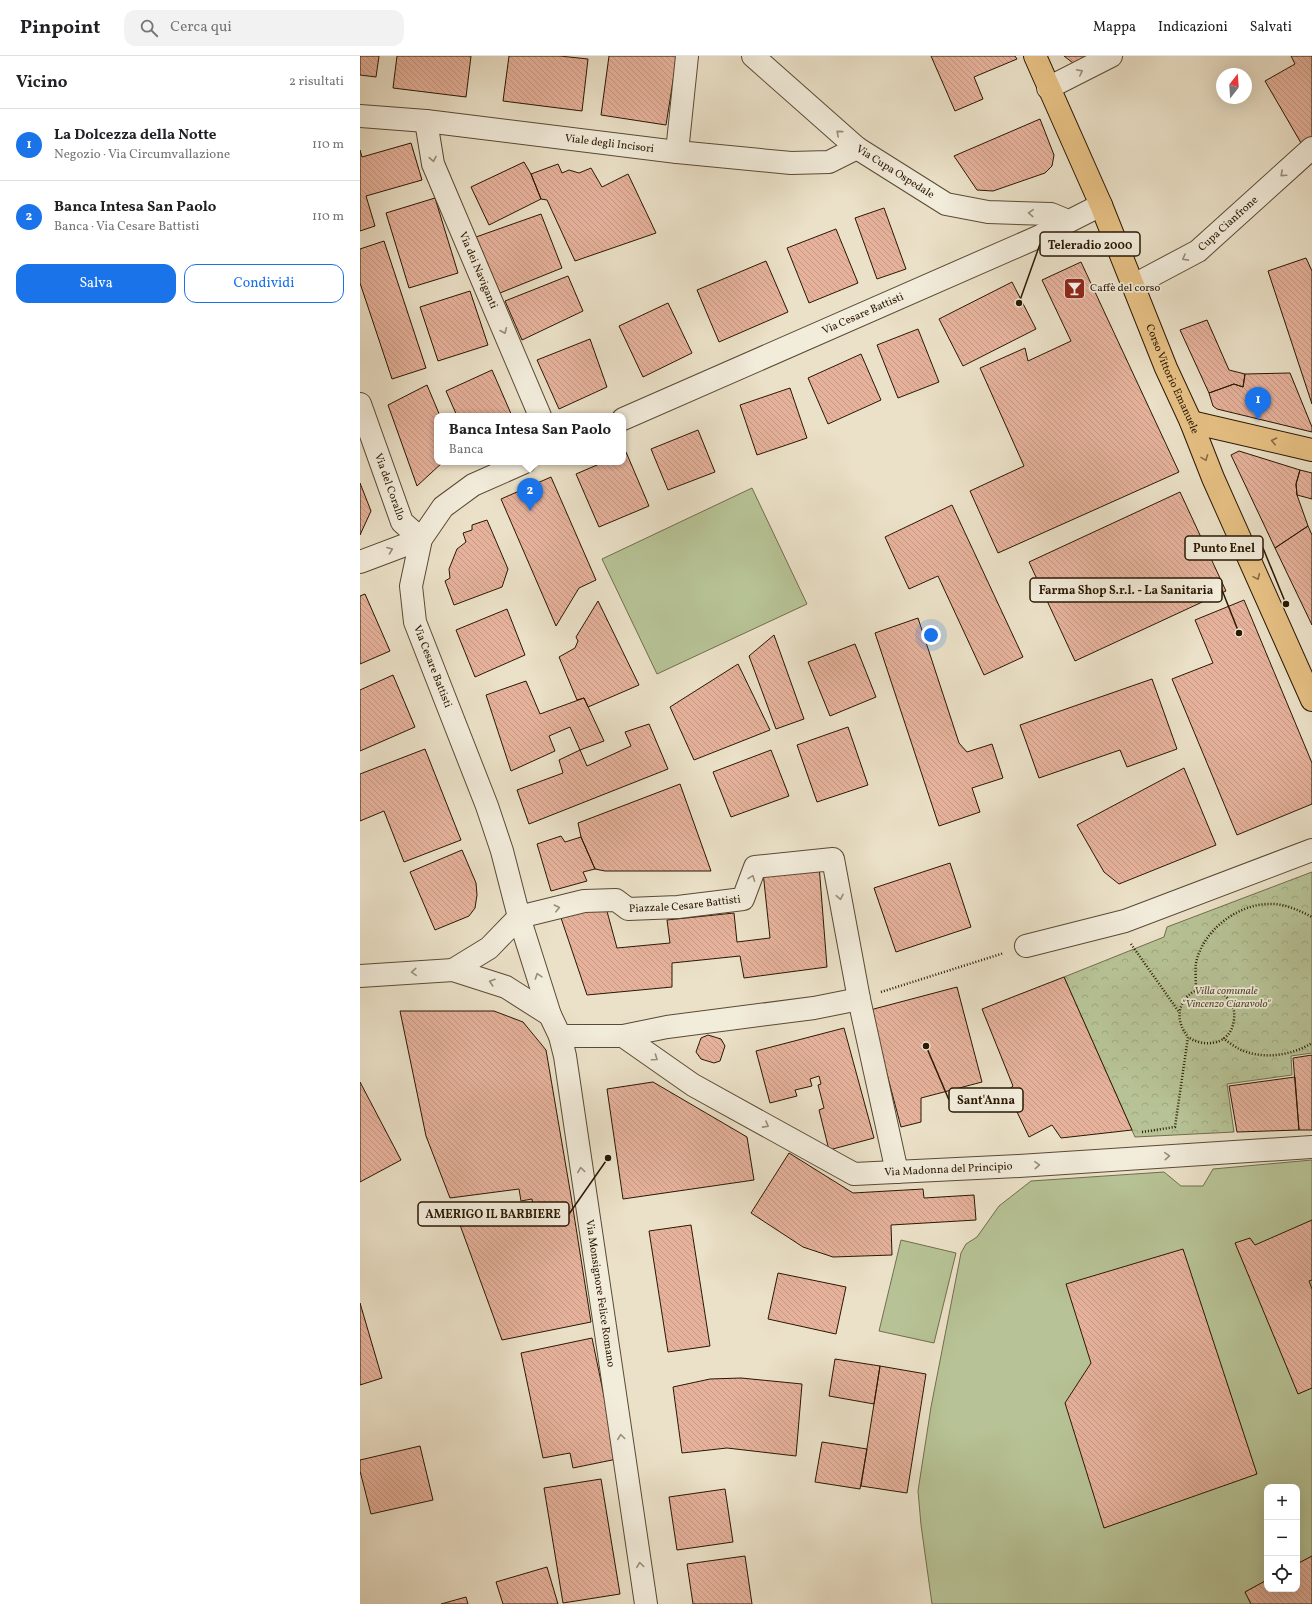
<!DOCTYPE html>
<html lang="it">
<meta charset="utf-8">
<style>
body{margin:0;font-family:Vollkorn,serif;background:#f2f2f2;color:#202124}
.controls{position:absolute;right:12px;bottom:12px;display:grid;overflow:hidden;border-radius:8px;box-shadow:0 4px 16px #0002}
.controls button{width:36px;height:36px;display:grid;place-items:center;padding:0;border:0;border-bottom:1px solid #e0e0e0;background:#fff;color:#202124;font:20px sans-serif}
.compass{position:absolute;left:856px;top:12px;width:36px;height:36px;border-radius:50%;background:#fff;box-shadow:0 4px 16px #0002;rotate:17deg}
.you{position:absolute;left:571px;top:579px;width:14px;height:14px;margin:-10px;border:3px solid #fff;border-radius:50%;background:#1a73e8;box-shadow:0 0 0 6px #1a73e833}
.badge{display:grid;place-items:center;width:26px;height:26px;border-radius:50%;background:#1a73e8;color:#fff;font-size:13px;font-weight:700}
.pin{position:absolute;translate:-50% -33px;filter:drop-shadow(0 1px 2px #0008)}
.pin::after{content:'';position:absolute;top:21px;width:14px;height:12px;background:inherit;clip-path:polygon(0 0,100% 0,50% 100%)}
.popup{position:absolute;left:74px;top:357px;width:192px;height:52px;box-sizing:border-box;display:grid;place-content:center;border-radius:8px;background:#fff;filter:drop-shadow(0 1px 3px #0005);font-size:13px;white-space:nowrap;color:#757577}
.popup b{font-size:15px;color:#202124}
.popup::after{content:'';position:absolute;left:50%;top:100%;margin-left:-8px;border:8px solid transparent;border-top-color:#fff}
.list{margin:0;padding:0;list-style:none}
h2{display:flex;justify-content:space-between;align-items:center;height:52px;margin:0;padding:0 16px;font-size:17px}
h2 small{font-size:13px;font-weight:400;color:#757577}
.list li{display:grid;grid-template-columns:26px 1fr auto;gap:12px;align-items:center;box-sizing:border-box;height:72px;padding:0 16px;border-top:1px solid #e0e0e0}
.list b{display:block;font-size:15px;white-space:nowrap}
.list p{margin:0;font-size:13px;white-space:nowrap;color:#757577}
.list em{font-size:13px;font-style:normal;color:#757577}
.actions{display:flex;gap:8px;padding:12px 16px}
.actions a{flex:1;padding:9px 0;border:1px solid #1a73e8;border-radius:12px;text-align:center;font-size:14px;color:#1a73e8}
.actions .main{background:#1a73e8;color:#fff}
.icon{flex:none;width:22px;height:22px;fill:none;stroke:currentColor;stroke-width:2;stroke-linecap:round;stroke-linejoin:round}
.map{position:relative;flex:none;width:952px;height:1548px;overflow:hidden}
header{display:flex;align-items:center;gap:24px;box-sizing:border-box;height:56px;padding:0 20px;background:#fff;border-bottom:1px solid #e0e0e0}
header strong{font-size:19px}
nav{display:flex;gap:22px;margin-inline-start:auto;font-size:14px}
.search{width:280px;height:36px;background:#f2f2f2;display:flex;align-items:center;gap:10px;box-sizing:border-box;padding:0 14px;border-radius:12px;color:#757577;font-size:15px}
main{display:flex}
aside{flex:1;background:#fff}
.map>svg:first-child{display:block}
</style>
<header>
<strong>Pinpoint</strong>
<div class="search"><svg class="icon" aria-label="search" viewBox="0 0 24 24"><circle cx="10" cy="10" r="6"/><path d="M15 15l6 6"/></svg>Cerca qui</div>
<nav><a>Mappa</a><a>Indicazioni</a><a>Salvati</a></nav>
</header>
<main>
<aside>
<h2>Vicino<small>2 risultati</small></h2>
<ul class="list">
<li><span class="badge">1</span><div><b>La Dolcezza della Notte</b><p>Negozio · Via Circumvallazione</p></div><em>110 m</em></li>
<li><span class="badge">2</span><div><b>Banca Intesa San Paolo</b><p>Banca · Via Cesare Battisti</p></div><em>110 m</em></li>
</ul>
<div class="actions"><a class="main">Salva</a><a>Condividi</a></div>
</aside>
<div class="map">
<svg width="952" height="1548" viewBox="0 0 952 1548">
<defs>
<pattern id="park-crowns" width="20" height="18" patternUnits="userSpaceOnUse"><rect width="20" height="18" fill="#b7c396"/><path d="M2 6a3 3 0 1 1 6 0M12 15a3 3 0 1 1 6 0" fill="none" stroke="#9ea780"/></pattern>
<pattern id="building-back-hatch" width="6" height="6" patternUnits="userSpaceOnUse"><rect width="6" height="6" fill="#e6b29c"/><path d="M-1 5l2 2M0 0l6 6M5-1l2 2" fill="none" stroke="#c59885"/></pattern>
</defs>
<rect width="100%" height="100%" fill="#ebe1c8"/>
<filter id="stains"><feTurbulence type="fractalNoise" baseFrequency=".005" numOctaves="4"/><feColorMatrix values="0 0 0 0 .2 0 0 0 0 .09 0 0 0 0 .02 0 0 0 .5 -.17"/></filter>
<radialGradient id="worn" r=".72"><stop offset=".6" stop-color="#630" stop-opacity="0"/><stop offset="1" stop-color="#630" stop-opacity=".3"/></radialGradient>
<path fill="#b7c396" stroke="#706e4c" d="M392,432L447,548L297,618L242,503Z
M952,1104V1500L937,1508V1431H907V1524L885,1536L891,1548H572L561,1469L558,1435L571,1351L601,1197L606,1188L617,1181L639,1150L671,1125L804,1116L821,1130H843L853,1113Z
M541,1184L596,1197L574,1287L519,1275Z"/>
<path fill="url(#park-crowns)" stroke="#706e4c" d="M952,816V997L931,1000L932,1019L867,1028L874,1076L775,1081L704,921L804,881L807,871Z"/>
<path fill="url(#building-back-hatch)" stroke="#2a1802" d="M0,0H19L16,21L0,19Z
M37,0H111L106,41L33,32Z
M149,0H200L228,3L222,55L143,45Z
M249,0H317L306,69L241,59Z
M571,0H655L657,3L614,21L623,43L595,55Z
M704,0H739L713,7Z
M931,0H952V81L941,87L905,25L935,8Z
M680,63L694,99L692,110L685,117L633,135L617,134L594,100Z
M51,87L62,124L6,140L15,170L0,175V94L2,101Z
M164,106L171,118L181,143L129,169L111,131Z
M198,108L202,117L209,114L219,117L231,112L242,131L268,118L296,177L215,205L187,144L181,143L171,118Z
M75,142L98,217L49,232L26,157Z
M524,152L546,213L517,223L495,162Z
M181,158L202,212L140,237L116,181Z
M476,173L498,227L449,247L427,192Z
M24,185L66,312L32,323L0,227V193Z
M946,202L952,215V348L908,215Z
M406,205L428,256L359,286L337,234Z
M721,206L819,416L638,497L610,435L664,410L620,312L665,292L668,305L711,285L682,224Z
M208,220L223,255L162,284L145,245Z
M652,226L676,273L603,310L579,263Z
M110,235L128,289L78,305L60,251Z
M308,247L332,297L283,321L259,270Z
M847,264L869,314L885,318L883,331L874,328L849,337L820,274Z
M558,273L579,326L538,342L517,289Z
M230,283L247,331L199,353L177,304Z
M501,298L521,344L468,368L448,322Z
M132,314L152,360H97L86,335Z
M930,317L952,371V376L857,353L853,350L849,337L874,328L883,331L885,318Z
M67,329L80,360H77V406H83L57,430L28,349Z
M430,332L447,382L397,399L380,349Z
M338,374L355,416L308,434L291,393Z
M879,395L940,414L936,428L937,439L948,470L915,492L871,399Z
M266,396L289,450L239,471L216,418L244,406H263V398Z
M940,414L952,417V443L937,439L936,428Z
M191,421L236,524L219,532L196,570L141,443Z
M0,427L11,455L0,479Z
M820,436L866,535L715,605L669,506Z
M592,449L663,601L624,619L578,520L549,533L525,481Z
M127,464L148,513L142,531L94,549L85,525L90,522L89,513L97,493L106,486L103,477L112,474V469Z
M948,470L952,479V569L915,492Z
M5,538L30,595L0,608V540Z
M884,544L952,707V748L877,779L812,623L853,607L835,564Z
M238,545L279,629L228,651L224,642L217,644L199,601L215,592L218,585L216,581Z
M147,553L165,599L115,621L96,574Z
M558,562L599,687L607,696L632,688L643,722L612,732L620,756L579,770L515,577Z
M414,579L444,663L416,673L389,600Z
M495,588L516,641L470,660L448,606Z
M378,608L410,674L334,704L310,651Z
M33,619L55,671L0,695V634Z
M792,623L817,693L767,711L760,694L679,722L660,669Z
M166,625L180,658L224,642L244,685L220,694L210,671L189,680L195,695L151,715L126,639Z
M289,668L308,713L169,768L157,734L203,717L199,704L220,694L227,710L271,690L265,676Z
M488,671L508,729L457,746L437,689Z
M65,693L101,784L44,806L24,755L0,765V718Z
M411,694L429,740L371,761L353,716Z
M824,712L856,789L759,828L744,816L717,769Z
M320,728L351,815H245L235,813L221,781L218,767Z
M201,780L205,786L221,781L235,813L223,816L227,825L191,835L177,788Z
M102,794L116,827L117,839L115,852L109,860L75,874L50,816Z
M590,807L611,871L536,896L514,832Z
M459,809L467,911L384,922L380,900L312,907V931L227,939L200,859L245,848L257,892L310,887L307,864L374,857L377,886L410,882L403,816Z
M704,921L772,1074L701,1082L692,1069L669,1081L647,1035L653,1030L622,953Z
M597,931L622,1026L561,1042V1066L541,1071L510,954Z
M40,955H134L163,966L186,994L211,1140L231,1266L142,1284L96,1158L128,1152L131,1167L174,1159L172,1143L161,1145L159,1133L90,1142L66,1080Z
M484,972L514,1082L469,1094L459,1054L464,1052L458,1029L461,1028L459,1020L450,1023L452,1030L435,1034L437,1040L410,1047L396,995Z
M348,979L361,983L365,990L360,1005L354,1007L341,1003L336,996L341,982Z
M952,999V1074H939L933,1002Z
M935,1021L939,1074L877,1076L869,1030Z
M0,1026L41,1104L0,1126Z
M293,1026L387,1081L394,1124L263,1143L247,1033Z
M429,1097L493,1137L563,1133L564,1142L614,1139L616,1164L531,1169L532,1199L473,1201L443,1191L391,1157Z
M952,1164V1224L949,1225L952,1233V1332L938,1338L875,1187L890,1182L895,1189Z
M331,1169L350,1290L308,1296L289,1175Z
M823,1193L897,1418L744,1472L705,1347L731,1307L706,1228Z
M418,1217L486,1231L476,1278L408,1263Z
M0,1247L22,1322L0,1329Z
M232,1282L257,1403L213,1412L210,1397L183,1402L161,1297Z
M475,1303L520,1310L514,1348L469,1340Z
M520,1310L566,1318L547,1437L501,1430Z
M381,1322L442,1328L436,1400L367,1392L322,1397L313,1331L350,1323Z
M462,1386L507,1393L500,1433L455,1426Z
M60,1390L73,1444L11,1458L0,1415V1404Z
M241,1423L260,1538L203,1547L184,1432Z
M365,1433L373,1486L317,1494L309,1441Z
M385,1500L392,1548H333L327,1508Z
M952,1500V1548H891L885,1536L907,1524V1533H937V1508Z
M187,1511L198,1548H143L136,1526Z
M106,1541L108,1548H81Z"/>
<g fill="none" stroke-linecap="round" stroke-linejoin="round">
<defs>
<g id="minor">
<path id="s1" d="M393,0L497,92L586,148L628,156L691,158L708,165"/>
<path d="M688,32L751,0"/>
<path id="s2" d="M0,60L66,65L317,96L431,107L469,106L497,92"/>
<path id="s3" d="M66,65L73,108L180,360"/>
<path d="M317,96L327,0"/>
<path id="s4" d="M774,229L838,195L952,92"/>
<path id="s5" d="M0,348L42,466L61,483"/>
<path id="s6" d="M263,363L678,181L741,149"/>
<path id="s7" d="M165,406L113,429L83,451L61,483L51,530L55,566L127,750L142,795L159,861L190,959L200,980L205,1000L286,1548"/>
<path d="M0,506L61,483"/>
<path id="s8" d="M159,861L224,845L256,844L268,853L318,851L383,843L395,811L473,803L499,943L537,1116"/>
<path d="M666,890L765,865L952,794"/>
<path d="M93,914L129,892L159,861"/>
<path d="M0,920L93,914L146,931L190,959"/>
<path d="M200,980H263L307,971L454,952L499,943"/>
<path id="s9" d="M263,980L333,1029L494,1118L659,1110L952,1091"/>
</g>
<g id="major">
<path id="s10" d="M675,0L741,149L806,312L831,366L853,422L952,644"/>
<path d="M831,366L952,394"/>
</g>
</defs>
<use href="#minor" stroke="#5a4a34" stroke-width="24"/>
<use href="#major" stroke="#2a1802" stroke-width="24"/>
<path stroke="#2a1802" stroke-width="2.5" stroke-dasharray="1 2" stroke-linecap="butt" d="M771,888L819,956
M836,934C836,926 835,915 836,907C843,873 880,846 914,848C928,849 940,855 952,861
M521,936L644,897
M863,982C868,986 874,990 879,993C902,1004 931,1000 952,987
M782,1076L815,1071L828,981C801,947 845,915 868,943C873,948 875,956 874,963C872,988 846,993 828,981"/>
<use href="#minor" stroke="#f2ecdb" stroke-width="22"/>
<use href="#major" stroke="#e6c084" stroke-width="22"/>
</g>
<defs><path id="oneway-chevron" d="M-2-3.5L2.5 0L-2 3.5" fill="none" stroke-width="1.6" stroke-linecap="round" stroke-linejoin="round"/></defs>
<g stroke="#988d79">
<use href="#oneway-chevron" transform="translate(720 16) rotate(-27)"/>
<use href="#oneway-chevron" transform="translate(479 77) rotate(-139)"/>
<use href="#oneway-chevron" transform="translate(73 103) rotate(79)"/>
<use href="#oneway-chevron" transform="translate(923 118) rotate(138)"/>
<use href="#oneway-chevron" transform="translate(671 157) rotate(-177)"/>
<use href="#oneway-chevron" transform="translate(825 202) rotate(152)"/>
<use href="#oneway-chevron" transform="translate(144 275) rotate(67)"/>
<use href="#oneway-chevron" transform="translate(30 494) rotate(-21)"/>
<use href="#oneway-chevron" transform="translate(392 822) rotate(-69)"/>
<use href="#oneway-chevron" transform="translate(480 841) rotate(79)"/>
<use href="#oneway-chevron" transform="translate(197 852) rotate(-13)"/>
<use href="#oneway-chevron" transform="translate(54 916) rotate(176)"/>
<use href="#oneway-chevron" transform="translate(178 920) rotate(-108)"/>
<use href="#oneway-chevron" transform="translate(132 926) rotate(-162)"/>
<use href="#oneway-chevron" transform="translate(295 1002) rotate(35)"/>
<use href="#oneway-chevron" transform="translate(406 1069) rotate(29)"/>
<use href="#oneway-chevron" transform="translate(807 1100) rotate(-4)"/>
<use href="#oneway-chevron" transform="translate(677 1109) rotate(-4)"/>
<use href="#oneway-chevron" transform="translate(221 1114) rotate(-98)"/>
<use href="#oneway-chevron" transform="translate(261 1381) rotate(-98)"/>
<use href="#oneway-chevron" transform="translate(280 1509) rotate(-98)"/>
</g>
<g stroke="#886c43">
<use href="#oneway-chevron" transform="translate(914 385) rotate(-167)"/>
<use href="#oneway-chevron" transform="translate(845 402) rotate(69)"/>
<use href="#oneway-chevron" transform="translate(897 521) rotate(66)"/>
</g>
<defs>
<symbol id="bar-square" viewBox="-11 -11 22 22"><rect x="-9" y="-9" width="18" height="18" rx="4" fill="#8f2418" stroke="#f2ecdb"/><path d="M-6-5H6L.8 .8V4.5H3.5V6h-7V4.5H-.8V.8Z" fill="#fff"/></symbol>
</defs>
<g fill-rule="evenodd">
<use href="#bar-square" x="702" y="220" width="25" height="25"/>
</g>
<g text-anchor="middle" dominant-baseline="central" stroke-width="3.5" stroke-linejoin="round" paint-order="stroke">
<g font-size="11" fill="#2a1802" stroke="#f2ecdb">
<text stroke="none"><textPath href="#s2" startOffset="251">Viale degli Incisori</textPath></text>
<text stroke="none"><textPath href="#s1" startOffset="184">Via Cupa Ospedale</textPath></text>
<text stroke="none"><textPath href="#s4" startOffset="113">Cupa Cianfrone</textPath></text>
<text stroke="none"><textPath href="#s3" startOffset="159">Via dei Naviganti</textPath></text>
<text stroke="none"><textPath href="#s6" startOffset="262">Via Cesare Battisti</textPath></text>
<text stroke="none"><textPath href="#s10" startOffset="351">Corso Vittorio Emanuele</textPath></text>
<text stroke="none"><textPath href="#s5" startOffset="88">Via del Corallo</textPath></text>
<text stroke="none"><textPath href="#s7" startOffset="265">Via Cesare Battisti</textPath></text>
<text stroke="none"><textPath href="#s8" startOffset="171">Piazzale Cesare Battisti</textPath></text>
<text stroke="none"><textPath href="#s9" startOffset="364">Via Madonna del Principio</textPath></text>
<text stroke="none"><textPath href="#s7" startOffset="917">Via Monsignore Felice Romano</textPath></text>
</g>
<g font-size="11" fill="#2a1802" stroke="#f2ecdb" text-anchor="start">
<text x="730" y="232">Caffè del corso</text>
</g>
<g font-size="11" font-style="italic" fill="#544b2e" stroke="#f2ecdb">
<text x="866" y="935">Villa comunale<tspan x="866" dy="13">"Vincenzo Ciaravolo"</tspan></text>
</g>
</g>
<path fill="none" stroke="#2a1802" stroke-width="1.5" d="M659 247L680 188M926 548L903 492M879 577L862 534M566 990L589 1044M248 1102L209 1158"/>
<g fill="#2a1802" stroke="#f2ecdb" stroke-width="1.5">
<circle cx="659" cy="247" r="4"/>
<circle cx="926" cy="548" r="4"/>
<circle cx="879" cy="577" r="4"/>
<circle cx="566" cy="990" r="4"/>
<circle cx="248" cy="1102" r="4"/>
</g>
<g fill="#f2ecdb" stroke="#2a1802" stroke-width="1.5">
<rect x="680" y="176" width="100" height="24" rx="4"/>
<rect x="825" y="480" width="78" height="24" rx="4"/>
<rect x="670" y="522" width="192" height="24" rx="4"/>
<rect x="589" y="1032" width="74" height="24" rx="4"/>
<rect x="58" y="1146" width="151" height="24" rx="4"/>
</g>
<g font-size="12" text-anchor="middle" font-weight="bold" fill="#2a1802">
<text x="730" y="193">Teleradio 2000</text>
<text x="864" y="496">Punto Enel</text>
<text x="766" y="538">Farma Shop S.r.l. - La Sanitaria</text>
<text x="626" y="1048">Sant'Anna</text>
<text x="133" y="1162">AMERIGO IL BARBIERE</text>
</g>
<rect width="100%" height="100%" filter="url(#stains)"/>
<rect width="100%" height="100%" fill="url(#worn)"/>
</svg>
<div class="controls">
<button>+</button>
<button>−</button>
<button><svg class="icon" aria-label="locate" viewBox="0 0 24 24"><circle cx="12" cy="12" r="6"/><path d="M12 2v4M12 18v4M2 12h4M18 12h4"/></svg></button>
</div>
<svg class="compass" viewBox="-18 -18 36 36"><path d="M0-13l5 13h-10z" fill="#e53935"/><path d="M0 13l5-13h-10z" fill="#757577"/></svg>
<div class="you"></div>
<div class="pin badge" style="left:898px;top:364px">1</div>
<div class="pin badge" style="left:170px;top:455px">2</div>
<div class="popup"><b>Banca Intesa San Paolo</b>Banca</div>
</div>
</main>
